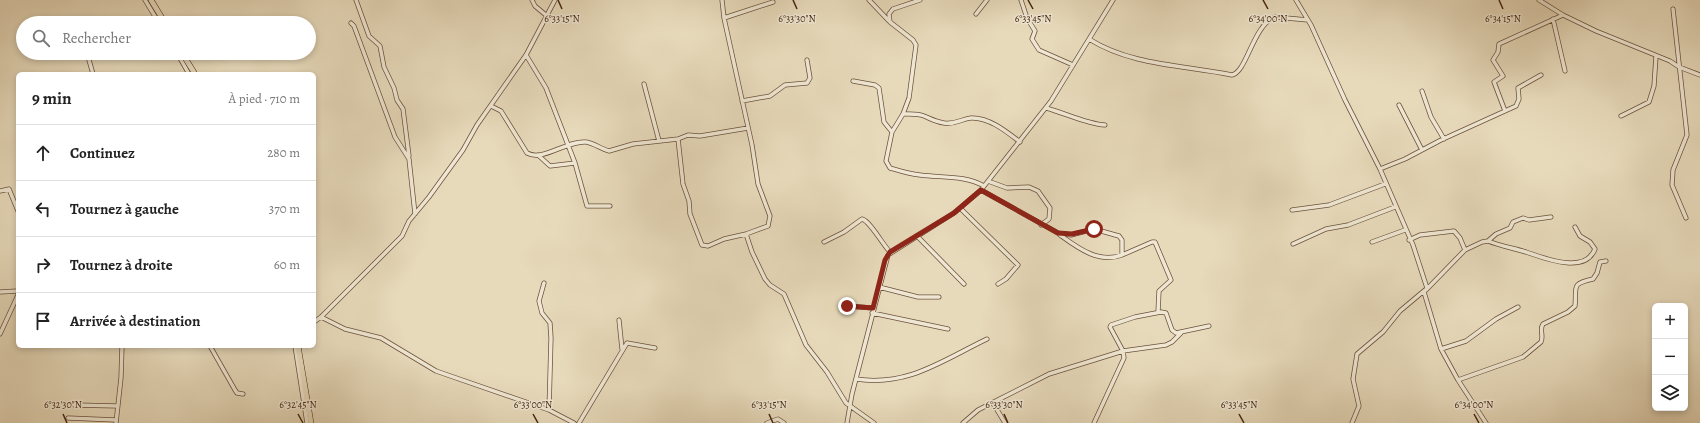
<!DOCTYPE html>
<html lang="fr">
<meta charset="utf-8">
<style>
body{margin:0;font-family:Alegreya,serif;background:#f2f2f2;color:#222}
.controls{position:absolute;right:12px;bottom:12px;display:grid;overflow:hidden;border-radius:6px;box-shadow:0 2px 6px #0003}
.controls button{width:36px;height:36px;display:grid;place-items:center;padding:0;border:0;border-bottom:1px solid #e0e0e0;background:#fff;color:#222;font:20px sans-serif}
.stop{position:absolute;width:12px;height:12px;margin:-9px;border:3px solid #8f2418;border-radius:50%;background:#fff}
.stop.end{background:#8f2418;border-color:#fff;box-shadow:0 1px 4px #0008}
.list{margin:0;padding:0;list-style:none}
h2{display:flex;justify-content:space-between;align-items:center;height:52px;margin:0;padding:0 16px;font-size:17px}
h2 small{font-size:13px;font-weight:400;color:#767676}
.list li{display:grid;grid-template-columns:26px 1fr auto;gap:12px;align-items:center;box-sizing:border-box;height:56px;padding:0 16px;border-top:1px solid #e0e0e0}
.list b{display:block;font-size:15px;white-space:nowrap}
.list em{font-size:13px;font-style:normal;color:#767676}
.icon{flex:none;width:22px;height:22px;fill:none;stroke:currentColor;stroke-width:2;stroke-linecap:round;stroke-linejoin:round}
.map{position:relative;flex:none;width:1700px;height:423px;overflow:hidden}
.search{position:absolute;background:#fff;box-shadow:0 2px 6px #0003;left:16px;top:16px;width:300px;height:44px;display:flex;align-items:center;gap:10px;box-sizing:border-box;padding:0 14px;border-radius:22px;color:#767676;font-size:15px}
.panel{position:absolute;background:#fff;box-shadow:0 2px 6px #0003;left:16px;top:72px;width:300px;height:276px;border-radius:6px}
.map>svg:first-child{display:block}
</style>
<div class="map">
<svg width="1700" height="423" viewBox="0 0 1700 423">
<rect width="100%" height="100%" fill="#e7dabb"/>
<filter id="stains"><feTurbulence type="fractalNoise" baseFrequency=".005" numOctaves="4"/><feColorMatrix values="0 0 0 0 .2 0 0 0 0 .09 0 0 0 0 .02 0 0 0 .5 -.17"/></filter>
<radialGradient id="worn" r=".72"><stop offset=".6" stop-color="#630" stop-opacity="0"/><stop offset="1" stop-color="#630" stop-opacity=".3"/></radialGradient>
<g fill="none" stroke-linecap="round" stroke-linejoin="round">
<defs>
<path id="minor" d="M145,0L159,23
M356,0L369,36L380,46L384,67L394,88L397,100L403,109L409,156
M532,0L535,6L547,16
M869,0L889,21
M1021,0L1027,18L1035,31L1032,39L1039,50L1073,65
M1296,0L1311,25L1345,100L1380,169L1413,245L1427,288L1424,292L1441,349L1458,380L1486,423
M1539,0L1563,15L1596,31L1670,61L1679,67L1700,75
M1673,9L1687,135L1673,170L1672,185L1686,218
M976,14L987,0
M724,18L773,2
M1553,19L1565,71
M351,23L354,26L395,137L409,159L415,214
M1089,39C1132,66 1184,65 1232,75C1247,72 1253,25 1275,17L1308,20
M87,53L93,74
M177,53L189,74
M526,55L546,88L575,163L587,206H610
M853,81L875,85L879,88L884,122L892,132
M644,84L659,141
M1422,91L1431,117L1444,139
M742,101L770,96L785,85L807,83L810,78L807,60
M1399,105L1422,150
M491,106L501,111L527,153C543,162 567,140 586,142C593,143 602,149 609,151L633,144L678,139L688,135L700,136L748,128
M1046,108C1065,113 1087,124 1105,125
M1505,111L1494,82L1503,76L1493,60L1498,52L1499,44L1563,15
M903,114L909,98L916,45L913,40L890,22L889,14L893,9L920,0
M1621,116L1649,102L1654,86L1656,56
M678,139L683,184L689,201L690,214L702,245L708,246L724,239L746,234L768,226L770,216L758,184L752,145L724,18L722,0
M538,155L550,166L575,163
M1380,169L1405,159L1441,140L1516,106L1519,99L1518,88L1541,75
M988,181L1007,188L1029,187L1038,191L1050,208L1049,219L1041,225
M984,186C965,175 941,178 920,175C909,174 900,171 890,168L886,161L892,132L903,114C910,114 917,113 924,116C931,119 936,122 944,123C955,125 961,119 971,118C989,117 1007,132 1020,142
M981,190L1058,233L1071,235L1094,229L1119,236L1122,240V255L1152,242H1155L1171,280L1159,291L1158,312
M0,191L9,189L18,211
M961,209L1018,265L1006,279L998,284
M1292,210L1329,205L1385,184
M746,234L752,252L765,279L770,285L784,294L806,345L827,372L846,403L874,423
M1060,235C1078,248 1099,264 1122,255
M917,236L964,284
M1409,240L1420,235L1454,231L1460,238L1465,250
M1488,241C1500,246 1513,248 1526,252C1544,258 1585,275 1595,249L1590,242L1580,236L1575,227
M824,242L844,232L862,219C870,221 883,245 890,252
M1372,242L1405,230
M1293,244L1326,229L1348,225L1395,207
M544,283L539,301L542,313L550,323L551,338L549,410
M879,287L918,297H939
M1426,290L1465,250L1482,242L1488,241L1496,234L1510,228L1513,222L1523,218L1529,220L1551,217
M0,292L18,291
M847,306L873,308
M872,313L948,329
M321,317L345,329L381,338L436,371L549,410L574,423
M619,320L622,349
M314,322L321,317L402,236L409,221L429,197L463,150L477,125L526,55L555,0
M0,334L18,295
M210,346L235,390L237,393L243,394
M295,346L307,423
M1441,349L1466,341L1496,319L1518,307
M856,379C908,387 943,360 987,339
M1458,380L1523,357L1541,342C1544,336 1539,329 1543,324L1568,312L1575,306C1577,287 1570,284 1593,279L1597,273L1600,262L1606,261
M993,403L1005,423
M74,405L118,406
M68,418L116,420
M116,423L121,378L122,346
M579,423L627,343L655,348
M767,423L778,419L784,423
M847,423L852,394L888,255L954,213L981,190L1051,101L1113,0
M963,423L978,410L1049,374L1123,351L1166,345L1172,342L1181,333
M1094,423L1124,358L1123,351L1110,327L1111,325L1135,317L1161,312L1166,313L1172,330L1176,333L1209,326
M1352,423L1359,406L1353,379L1357,354L1383,332L1400,311L1425,290"/>
<path id="highway" d="M151,0L165,23
M182,53L195,74
M298,346L311,423"/>
</defs>
<use href="#minor" stroke="#6c523c" stroke-width="5"/>
<use href="#highway" stroke="#432511" stroke-width="6"/>
<use href="#minor" stroke="#efe7d3" stroke-width="3.5"/>
<use href="#highway" stroke="#e7dabb" stroke-width="5"/>
</g>
<g fill="none" stroke-linecap="round" stroke-linejoin="round">
<path stroke="#8f2418" stroke-width="5" d="M847,306L873,308L885,260L890,252L954,213L981,190L1058,233L1072,234L1094,229"/>
</g>
<path fill="none" stroke="#432511" stroke-width="1.5" d="M558,0L562,9M793,0L797,9M1028,0L1033,9M1263,0L1268,9M1499,0L1503,9M63,414L67,423M298,414L303,423M533,414L538,423M769,414L773,423M1004,414L1008,423M1239,414L1244,423M1474,414L1479,423"/>
<g font-size="10" text-anchor="middle" fill="#432511" stroke="#efe7d3" stroke-width="3" stroke-linejoin="round" paint-order="stroke">
<text x="562" y="22">6°33'15"N</text>
<text x="797" y="22">6°33'30"N</text>
<text x="1033" y="22">6°33'45"N</text>
<text x="1268" y="22">6°34'00"N</text>
<text x="1503" y="22">6°34'15"N</text>
<text x="63" y="408">6°32'30"N</text>
<text x="298" y="408">6°32'45"N</text>
<text x="533" y="408">6°33'00"N</text>
<text x="769" y="408">6°33'15"N</text>
<text x="1004" y="408">6°33'30"N</text>
<text x="1239" y="408">6°33'45"N</text>
<text x="1474" y="408">6°34'00"N</text>
</g>
<rect width="100%" height="100%" filter="url(#stains)"/>
<rect width="100%" height="100%" fill="url(#worn)"/>
</svg>
<div class="controls">
<button>+</button>
<button>−</button>
<button><svg class="icon" aria-label="layers" viewBox="0 0 24 24"><path d="M12 4l9 5-9 5-9-5zM3 14l9 5 9-5"/></svg></button>
</div>
<div class="stop" style="left:1094px;top:229px"></div>
<div class="stop end" style="left:847px;top:306px"></div>
<div class="search"><svg class="icon" aria-label="search" viewBox="0 0 24 24"><circle cx="10" cy="10" r="6"/><path d="M15 15l6 6"/></svg>Rechercher</div>
<section class="panel">
<h2>9 min<small>À pied · 710 m</small></h2>
<ul class="list">
<li><svg class="icon" aria-label="ahead" viewBox="0 0 24 24"><path d="M12 20V5M6 11l6-6 6 6"/></svg><div><b>Continuez</b></div><em>280 m</em></li>
<li><svg class="icon" aria-label="left" viewBox="0 0 24 24"><path d="M17 20v-9H6M10 6l-5 5 5 5"/></svg><div><b>Tournez à gauche</b></div><em>370 m</em></li>
<li><svg class="icon" aria-label="right" viewBox="0 0 24 24"><path d="M7 20v-9h11M14 6l5 5-5 5"/></svg><div><b>Tournez à droite</b></div><em>60 m</em></li>
<li><svg class="icon" aria-label="arrive" viewBox="0 0 24 24"><path d="M6 21V4h12l-3 4 3 4H6"/></svg><div><b>Arrivée à destination</b></div></li>
</ul>
</section>
</div>
